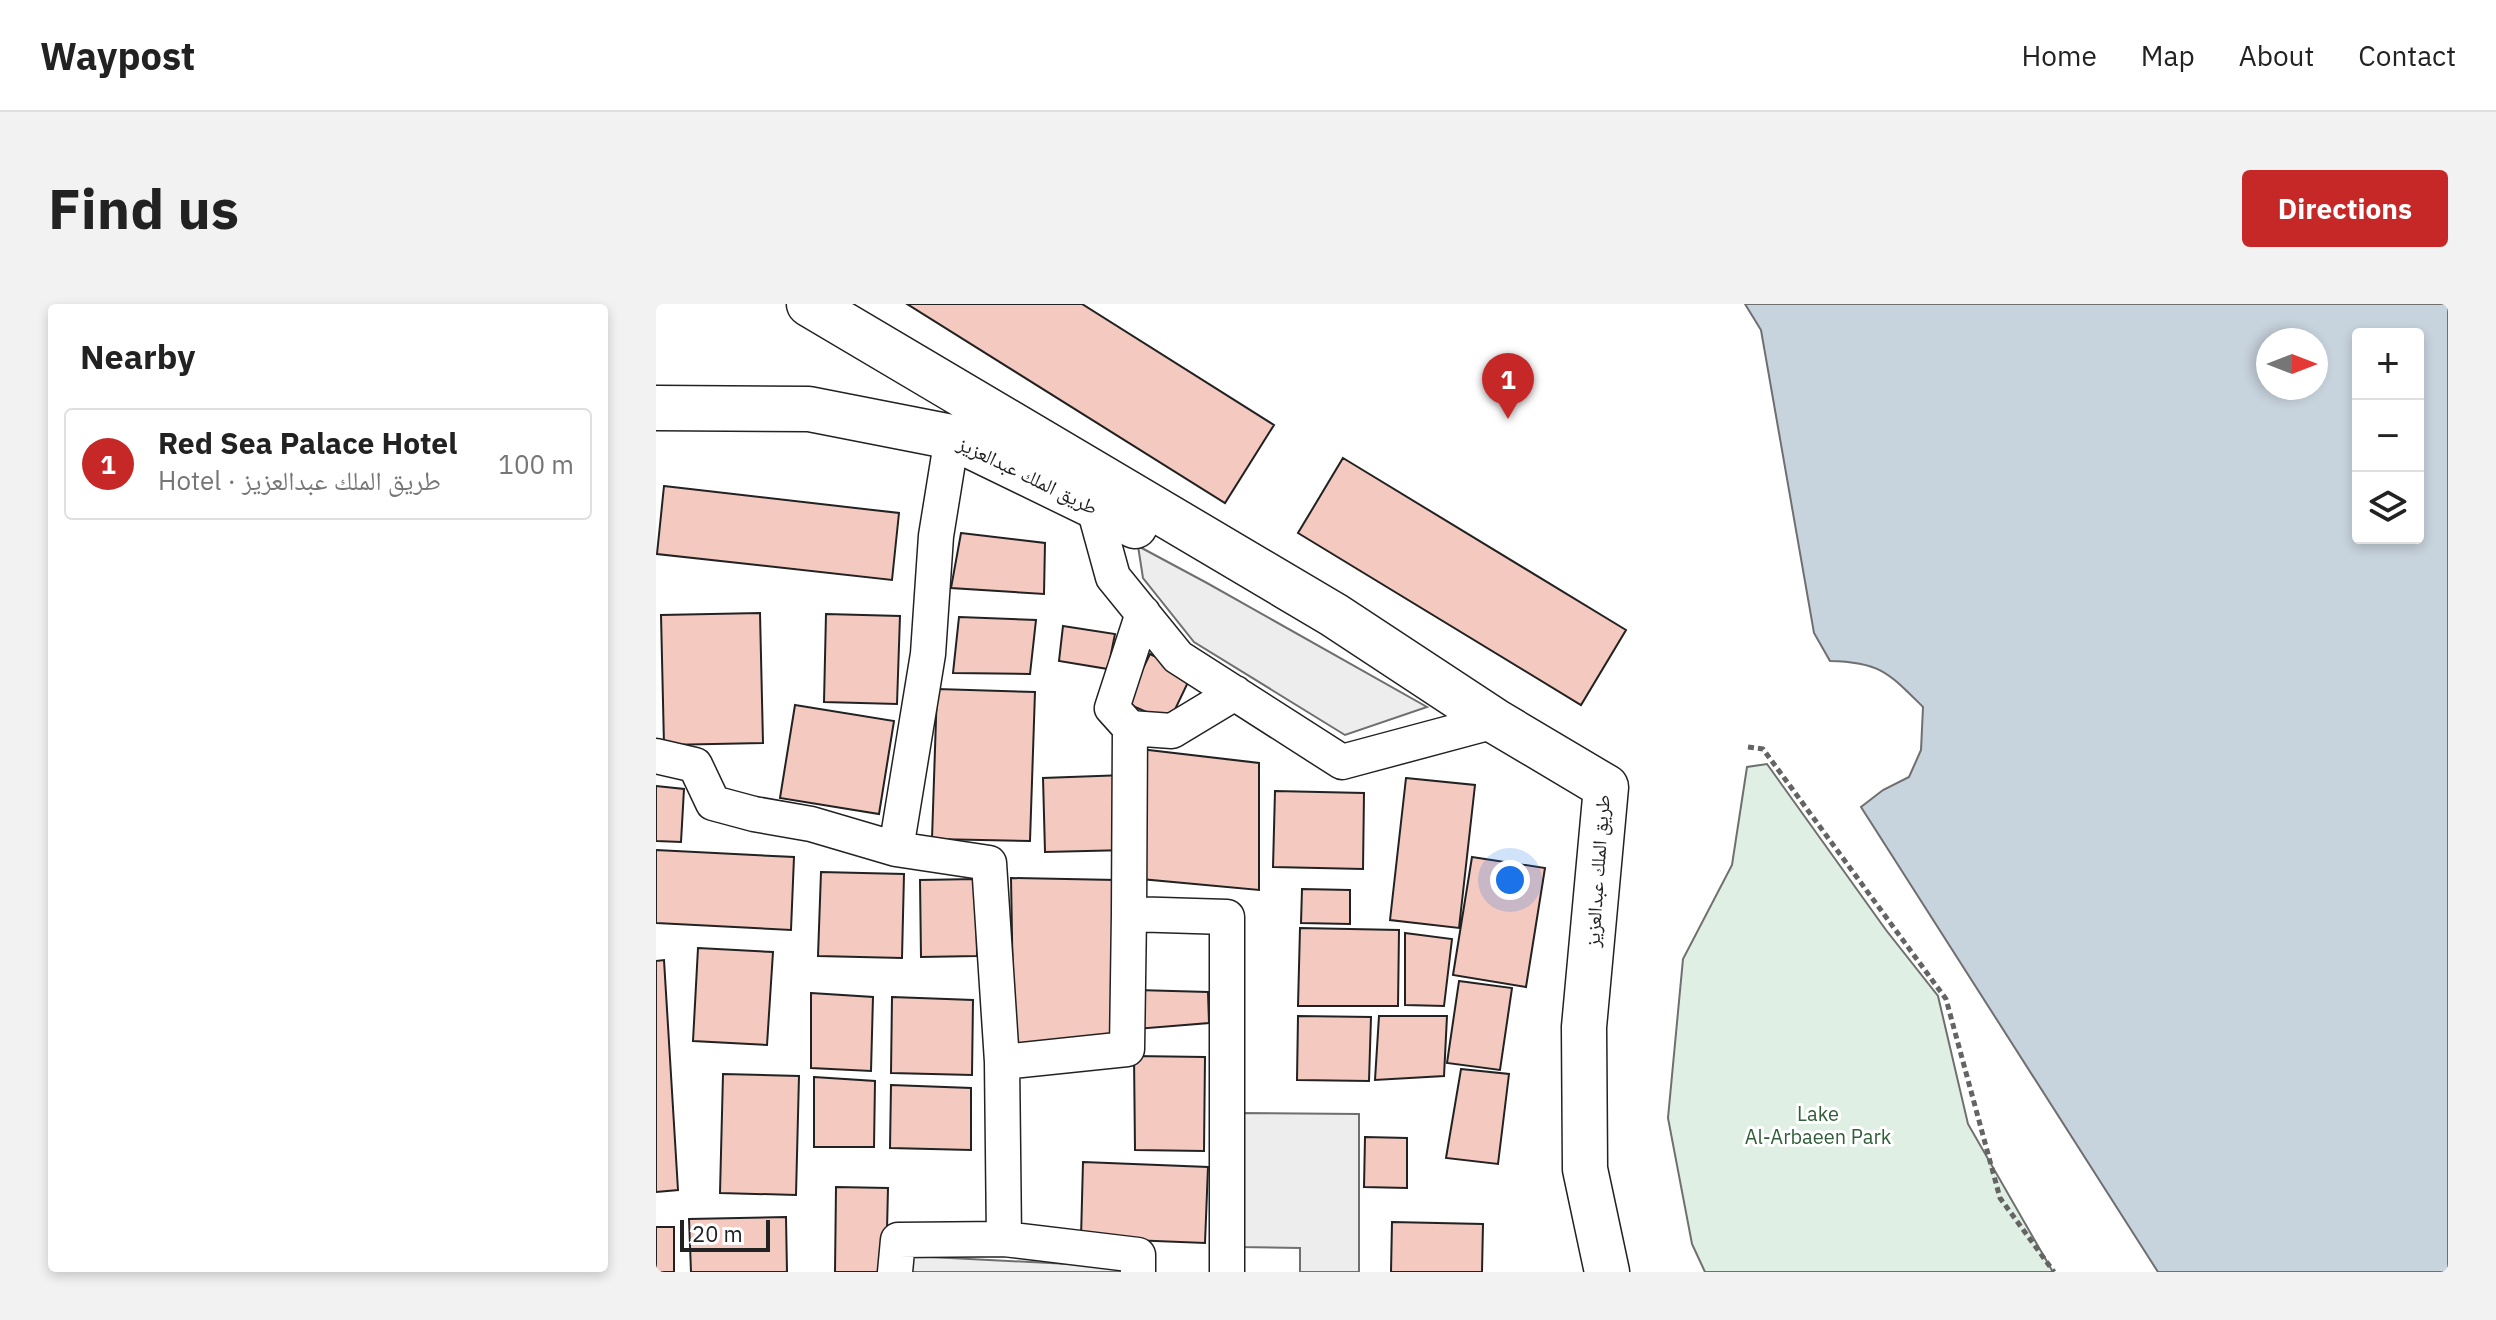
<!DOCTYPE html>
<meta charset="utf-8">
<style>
body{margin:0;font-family:"IBM Plex Sans","Noto Naskh Arabic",sans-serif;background:#f2f2f2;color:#222}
.controls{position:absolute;right:24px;top:24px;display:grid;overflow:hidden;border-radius:8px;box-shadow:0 4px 12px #0003}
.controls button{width:72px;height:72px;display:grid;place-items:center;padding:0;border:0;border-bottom:2px solid #e0e0e0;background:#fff;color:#222;font:40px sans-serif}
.compass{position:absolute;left:1600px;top:24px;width:72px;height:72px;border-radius:50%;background:#fff;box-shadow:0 4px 12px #0003;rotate:90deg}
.scale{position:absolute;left:24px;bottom:20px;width:90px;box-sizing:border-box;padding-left:8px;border:4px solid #222;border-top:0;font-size:22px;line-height:28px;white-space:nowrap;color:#222;-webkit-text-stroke:6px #fff;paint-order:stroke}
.you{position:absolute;left:854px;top:576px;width:28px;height:28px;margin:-20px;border:6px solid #fff;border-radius:50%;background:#1a73e8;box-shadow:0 0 0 12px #1a73e833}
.badge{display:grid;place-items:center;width:52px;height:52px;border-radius:50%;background:#c62828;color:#fff;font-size:26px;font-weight:700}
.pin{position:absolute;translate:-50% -66px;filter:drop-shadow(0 2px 4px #0008)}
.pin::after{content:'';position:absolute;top:42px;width:28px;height:24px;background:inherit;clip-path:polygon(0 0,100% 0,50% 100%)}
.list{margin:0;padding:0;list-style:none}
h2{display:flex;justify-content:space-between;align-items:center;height:104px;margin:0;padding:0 32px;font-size:34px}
h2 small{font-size:26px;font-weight:400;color:#767676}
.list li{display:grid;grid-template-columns:52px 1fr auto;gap:24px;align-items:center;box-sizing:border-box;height:112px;margin:0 16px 16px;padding:0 16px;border:2px solid #e0e0e0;border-radius:8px}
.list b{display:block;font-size:30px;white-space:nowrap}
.list p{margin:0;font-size:26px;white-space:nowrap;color:#767676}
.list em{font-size:26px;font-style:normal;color:#767676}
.icon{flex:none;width:44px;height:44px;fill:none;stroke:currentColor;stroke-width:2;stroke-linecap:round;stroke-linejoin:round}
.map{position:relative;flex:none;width:1792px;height:968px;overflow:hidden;border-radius:8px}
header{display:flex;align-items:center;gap:48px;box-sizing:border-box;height:112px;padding:0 40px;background:#fff;border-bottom:2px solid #e0e0e0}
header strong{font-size:38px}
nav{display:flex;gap:44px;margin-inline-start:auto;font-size:28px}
.intro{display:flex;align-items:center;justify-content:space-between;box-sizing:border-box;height:192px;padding:0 48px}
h1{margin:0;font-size:56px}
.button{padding:20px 36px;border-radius:8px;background:#c62828;color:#fff;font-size:28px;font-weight:700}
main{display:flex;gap:48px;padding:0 48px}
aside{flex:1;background:#fff;border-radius:8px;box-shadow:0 4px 12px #0003}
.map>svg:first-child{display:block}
</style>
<header>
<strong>Waypost</strong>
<nav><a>Home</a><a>Map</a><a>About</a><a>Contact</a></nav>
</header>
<div class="intro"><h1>Find us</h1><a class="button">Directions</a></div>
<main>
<aside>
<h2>Nearby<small></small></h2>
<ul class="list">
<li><span class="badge">1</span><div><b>Red Sea Palace Hotel</b><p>Hotel · طريق الملك عبدالعزيز</p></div><em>100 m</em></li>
</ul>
</aside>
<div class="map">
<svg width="1792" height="968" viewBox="0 0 1792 968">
<rect width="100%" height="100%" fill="#fff"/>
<path fill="#e0efe3" stroke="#6f6f6f" stroke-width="2" d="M1111,460L1230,626L1282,692L1312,820L1397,968H1049L1036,940L1012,814L1027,655L1076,561L1091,463Z"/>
<path fill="#ededed" stroke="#6f6f6f" stroke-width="2" d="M482,242L551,279L771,403L689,431L538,338L487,274Z
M585,809L703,810V968H644V944L584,943Z
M255,952L472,963V968H254Z"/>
<path fill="#c7d3dd" stroke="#6f6f6f" stroke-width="2" fill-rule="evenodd" d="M1089,0H1792V968H1502L1205,503L1227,486L1253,473L1265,446L1267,403C1233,369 1224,358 1174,357L1158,329L1105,26ZM1702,30H1762V234H1702ZM1612,36H1660V84H1612Z"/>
<path fill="#f3c9c0" stroke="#222" stroke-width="2" d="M251,0H426L618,121L569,199Z
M687,154L970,326L925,401L642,229Z
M8,182L243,209L236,276L1,250Z
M305,229L389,239L388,290L295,284Z
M104,309L107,439L8,441L5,311Z
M170,310L244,312L241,400L168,398Z
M303,313L380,316L374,370L297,369Z
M407,322L459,330L452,365L403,357Z
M494,350L536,370L513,418L470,399Z
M281,385L379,388L374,537L276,535Z
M139,401L238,417L223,510L124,494Z
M484,445L603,459V586L485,575Z
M469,471L472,546L389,548L387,474Z
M750,474L819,481L803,624L734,616Z
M0,482L28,485L25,538L0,537Z
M619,487L708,489L707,565L617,563Z
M0,546L138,553L135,626L0,619Z
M816,553L889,564L870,683L797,671Z
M165,568L248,570L246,654L162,652Z
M355,574L460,576L456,744L358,747Z
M320,575L321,652L265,653L264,576Z
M646,585L694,586V620L645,619Z
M644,624L743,626L742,702H642Z
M749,629L796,635L788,702L749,701Z
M42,644L117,648L111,741L37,737Z
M8,656L22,886L0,888V657Z
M803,677L856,684L844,766L791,759Z
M481,686L552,688L553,719L480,725Z
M155,689L217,693L215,767L155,764Z
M236,693L317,696L316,771L235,769Z
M642,712L715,713L713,777L641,776Z
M723,712H791L788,772L719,776Z
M478,752L549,753L548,847L479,846Z
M805,765L853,770L842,860L790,854Z
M67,770L143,772L140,891L64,889Z
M158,773L219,777L218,843H158Z
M235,781L315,784V846L234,844Z
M709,833L751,834V884L708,883Z
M427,858L552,863L549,939L425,934Z
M180,883L232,884L230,968H179Z
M130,913L131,968H35L33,915Z
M736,918L827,920L826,968H735Z
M0,923H18V968H0Z"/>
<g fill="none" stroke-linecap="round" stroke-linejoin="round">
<defs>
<path id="minor" d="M296,133L280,232L272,350L240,545L333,559L346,758
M438,204L457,273L522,353L686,458L839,417
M474,424L456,404L487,309
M0,452L39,461L57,499L98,510L155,520L240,545
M473,610L474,424L516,427L579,389
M239,968L242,936L348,935
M482,968V951L348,935L346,758L471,745L473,610L571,613V968"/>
<path id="major" d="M153,0L678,311L839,417L950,483L928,723L929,865L951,968
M0,104L153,105L296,133L479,222"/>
</defs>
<use href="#minor" stroke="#222" stroke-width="37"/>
<use href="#major" stroke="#222" stroke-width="47"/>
<path stroke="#646464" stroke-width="5" stroke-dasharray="6 4" stroke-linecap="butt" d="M1092,443L1107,445L1290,695L1344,894L1398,968"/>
<use href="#minor" stroke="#fff" stroke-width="34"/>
<use href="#major" stroke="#fff" stroke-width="44"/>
</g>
<g text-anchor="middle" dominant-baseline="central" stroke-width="6" stroke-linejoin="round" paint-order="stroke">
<g font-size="20" fill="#222" stroke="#fff">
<text transform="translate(372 171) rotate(26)">طريق الملك عبدالعزيز</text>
<text transform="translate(941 567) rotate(-86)">طريق الملك عبدالعزيز</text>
</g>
<g font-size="20" fill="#2f5e38" stroke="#fff">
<text x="1162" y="809">Lake<tspan x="1162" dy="23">Al-Arbaeen Park</tspan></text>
</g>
</g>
</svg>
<div class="controls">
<button>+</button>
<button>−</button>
<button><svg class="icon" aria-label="layers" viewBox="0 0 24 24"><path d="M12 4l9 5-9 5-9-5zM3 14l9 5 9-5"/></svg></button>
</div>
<svg class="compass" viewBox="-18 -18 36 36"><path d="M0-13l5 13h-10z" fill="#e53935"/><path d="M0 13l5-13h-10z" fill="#767676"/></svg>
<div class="scale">20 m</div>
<div class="you"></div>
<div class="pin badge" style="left:852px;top:115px">1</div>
</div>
</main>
